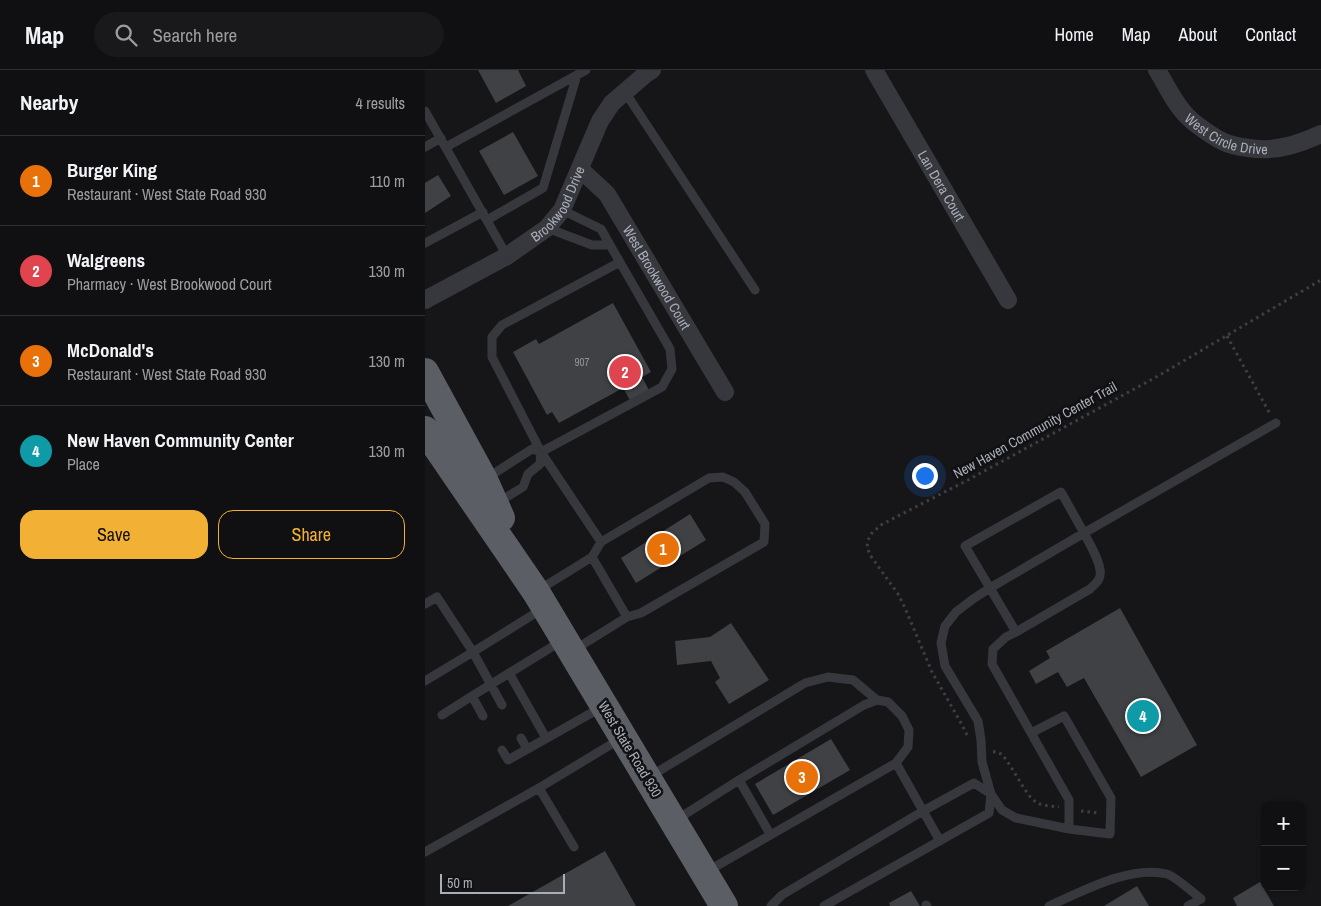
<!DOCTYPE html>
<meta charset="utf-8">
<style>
body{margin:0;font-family:"Archivo Narrow",sans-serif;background:#19191b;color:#f1f3f6}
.controls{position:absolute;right:15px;bottom:15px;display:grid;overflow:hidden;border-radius:10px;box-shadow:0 1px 4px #0004}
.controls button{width:45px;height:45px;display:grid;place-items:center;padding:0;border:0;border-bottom:1px solid #303032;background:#101012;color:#f1f3f6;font:25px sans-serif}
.scale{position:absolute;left:15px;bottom:12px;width:125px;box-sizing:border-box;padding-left:5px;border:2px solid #a8adb8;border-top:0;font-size:14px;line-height:18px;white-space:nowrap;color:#a8adb8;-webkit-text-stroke:4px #111113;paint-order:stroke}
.you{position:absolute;left:499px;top:405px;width:18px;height:18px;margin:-12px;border:4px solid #fff;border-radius:50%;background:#1a73e8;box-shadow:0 0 0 8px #1a73e833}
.badge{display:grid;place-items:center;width:32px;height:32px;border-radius:50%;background:#f2b134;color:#fff;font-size:16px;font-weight:700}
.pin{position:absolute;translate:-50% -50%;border:2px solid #fff;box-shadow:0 1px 5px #0006}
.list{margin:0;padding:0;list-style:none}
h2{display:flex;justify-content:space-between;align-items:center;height:65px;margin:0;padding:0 20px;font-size:21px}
h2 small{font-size:16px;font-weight:400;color:#9c9d9f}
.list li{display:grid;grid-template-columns:32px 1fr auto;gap:15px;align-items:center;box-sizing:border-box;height:90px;padding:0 20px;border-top:1px solid #303032}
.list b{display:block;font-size:19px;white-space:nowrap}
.list p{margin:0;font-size:16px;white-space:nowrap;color:#9c9d9f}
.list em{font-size:16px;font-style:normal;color:#9c9d9f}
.actions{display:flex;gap:10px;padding:15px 20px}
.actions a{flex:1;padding:11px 0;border:1px solid #f2b134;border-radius:15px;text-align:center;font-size:18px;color:#f2b134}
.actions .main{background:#f2b134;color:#111}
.icon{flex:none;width:28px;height:28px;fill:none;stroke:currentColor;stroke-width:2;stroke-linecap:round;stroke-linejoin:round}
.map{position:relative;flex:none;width:896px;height:836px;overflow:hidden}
header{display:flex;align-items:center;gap:30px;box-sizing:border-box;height:70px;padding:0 25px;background:#101012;border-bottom:1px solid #303032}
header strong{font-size:24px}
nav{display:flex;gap:28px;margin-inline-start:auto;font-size:18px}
.search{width:350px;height:45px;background:#19191b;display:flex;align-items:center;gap:12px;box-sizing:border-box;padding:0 18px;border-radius:28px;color:#9c9d9f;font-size:19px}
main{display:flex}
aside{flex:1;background:#101012}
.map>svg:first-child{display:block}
</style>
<header>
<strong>Map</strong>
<div class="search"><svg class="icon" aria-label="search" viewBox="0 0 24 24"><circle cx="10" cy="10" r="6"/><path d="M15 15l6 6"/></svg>Search here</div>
<nav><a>Home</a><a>Map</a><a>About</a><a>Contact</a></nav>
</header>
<main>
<aside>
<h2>Nearby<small>4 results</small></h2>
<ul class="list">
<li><span class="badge" style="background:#e8710a">1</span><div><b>Burger King</b><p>Restaurant · West State Road 930</p></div><em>110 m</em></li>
<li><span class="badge" style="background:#e0444e">2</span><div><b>Walgreens</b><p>Pharmacy · West Brookwood Court</p></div><em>130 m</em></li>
<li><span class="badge" style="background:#e8710a">3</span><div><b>McDonald's</b><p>Restaurant · West State Road 930</p></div><em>130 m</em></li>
<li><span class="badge" style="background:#0f9aa8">4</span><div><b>New Haven Community Center</b><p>Place</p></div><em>130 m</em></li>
</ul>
<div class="actions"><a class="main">Save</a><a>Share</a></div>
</aside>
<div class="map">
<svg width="896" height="836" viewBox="0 0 896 836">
<rect width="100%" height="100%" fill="#161618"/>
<path fill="#404145" d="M53,0H93L101,16L71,33Z
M88,62L113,106L79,125L54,81Z
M13,105L26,126L0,143V113Z
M188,233L226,302L217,307L225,322L206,332L198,318L134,353L127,342L122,345L88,282L111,269L114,274Z
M265,444L281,470L211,513L196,488Z
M695,538L772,675L716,707L659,608L642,617L633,602L611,614L604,601L625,588L621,581Z
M306,553L344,610L304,634L290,612L295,608L286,591L252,595L250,571L285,567Z
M406,669L425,700L348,745L330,714Z
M180,781L211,836H83Z
M835,812L849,836H812L808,828Z
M712,816L724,836H679Z
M486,821L495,836H465L464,833Z"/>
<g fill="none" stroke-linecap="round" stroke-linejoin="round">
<path stroke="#3d3f44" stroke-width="3" stroke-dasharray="2.5 4" stroke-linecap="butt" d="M802,266L845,344
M542,665L536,653L507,602L480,538L473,524L445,485L442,477L443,470L447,463L456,455L471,447L543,410L733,306L896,210
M568,682C569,682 571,681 572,682C583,684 598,724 611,732C617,736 626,736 634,737
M656,741L673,743"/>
<path stroke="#37383d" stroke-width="9" d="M200,22L330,220
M0,41L82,186
M0,77L16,68
M21,77L161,0
M62,150L118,118L152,5
M122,158L167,175H185L176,159L137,140
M0,173L58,142
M116,382L237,317L247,299L245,279L185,175
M62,408L107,379L116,382L115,394L103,404L98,417L72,433
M176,472L284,408L298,407L309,412L320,422L340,454L339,472L216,543L202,547L167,487L176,472L116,382L67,287V267L77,255L195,192
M112,521L167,487
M0,534L12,527L48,582L0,611
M591,562L581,567L568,579L567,594L644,730V759
M149,580L202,547
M84,603L121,668
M77,635L48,582L117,539
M17,645L47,626
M58,646L47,626L138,570
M606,663L639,646L686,728L685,764L644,759L591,748L577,740L566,724L557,692L556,670L553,651L520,596L516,573L520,556L531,542L548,529L565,518L659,463C664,473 680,498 674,509C672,513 668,516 665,519L591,562L540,476L636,422L659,463L851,353
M96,668L102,679
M77,680L83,690L177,637
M471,693L515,771
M224,707L380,613L403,607L428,610L452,630
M314,710L345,764
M114,718L149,777
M251,750L314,710L439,635L452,630L463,632L477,646L484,660L483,677L471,693L281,802
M0,782L114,718L195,669
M501,835L502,836
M346,836L357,825L498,741L549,713L566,724L564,743L399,836
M624,836C658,821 705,795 742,804C749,806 769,823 776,829L763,836"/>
<g stroke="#37383d" stroke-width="18">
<path id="s1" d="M449,0L583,230"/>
<path id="s2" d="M732,0C742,16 750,35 764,48C771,55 790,68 799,72C810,77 833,80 844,79C862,78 881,71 896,64"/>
<path id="s3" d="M155,99L182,124L300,322"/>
<path id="s4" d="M0,230L82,186L122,158L137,140L175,51L187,33L222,3L227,0"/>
</g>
<path stroke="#5b5e65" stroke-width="28" d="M0,302L59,410L76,448
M0,360L111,522L299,836"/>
</g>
<g text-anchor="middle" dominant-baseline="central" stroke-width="5" stroke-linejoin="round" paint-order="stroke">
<g font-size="11" fill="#8e929b">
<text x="157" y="292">907</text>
</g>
<g font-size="14" fill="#a8adb8" stroke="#111113">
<text stroke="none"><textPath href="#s2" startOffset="100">West Circle Drive</textPath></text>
<text stroke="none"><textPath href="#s1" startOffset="134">Lan Dera Court</textPath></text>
<text stroke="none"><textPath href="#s4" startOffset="168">Brookwood Drive</textPath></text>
<text stroke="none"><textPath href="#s3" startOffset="134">West Brookwood Court</textPath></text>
<text transform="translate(610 360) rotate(-29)">New Haven Community Center Trail</text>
<text transform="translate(205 679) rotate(59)">West State Road 930</text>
</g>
</g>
</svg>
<div class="controls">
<button>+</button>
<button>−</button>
</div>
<div class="scale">50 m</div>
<div class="you"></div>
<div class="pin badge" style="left:238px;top:479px;background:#e8710a">1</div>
<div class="pin badge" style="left:200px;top:302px;background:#e0444e">2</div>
<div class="pin badge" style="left:377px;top:707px;background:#e8710a">3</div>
<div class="pin badge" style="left:718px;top:646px;background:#0f9aa8">4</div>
</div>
</main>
